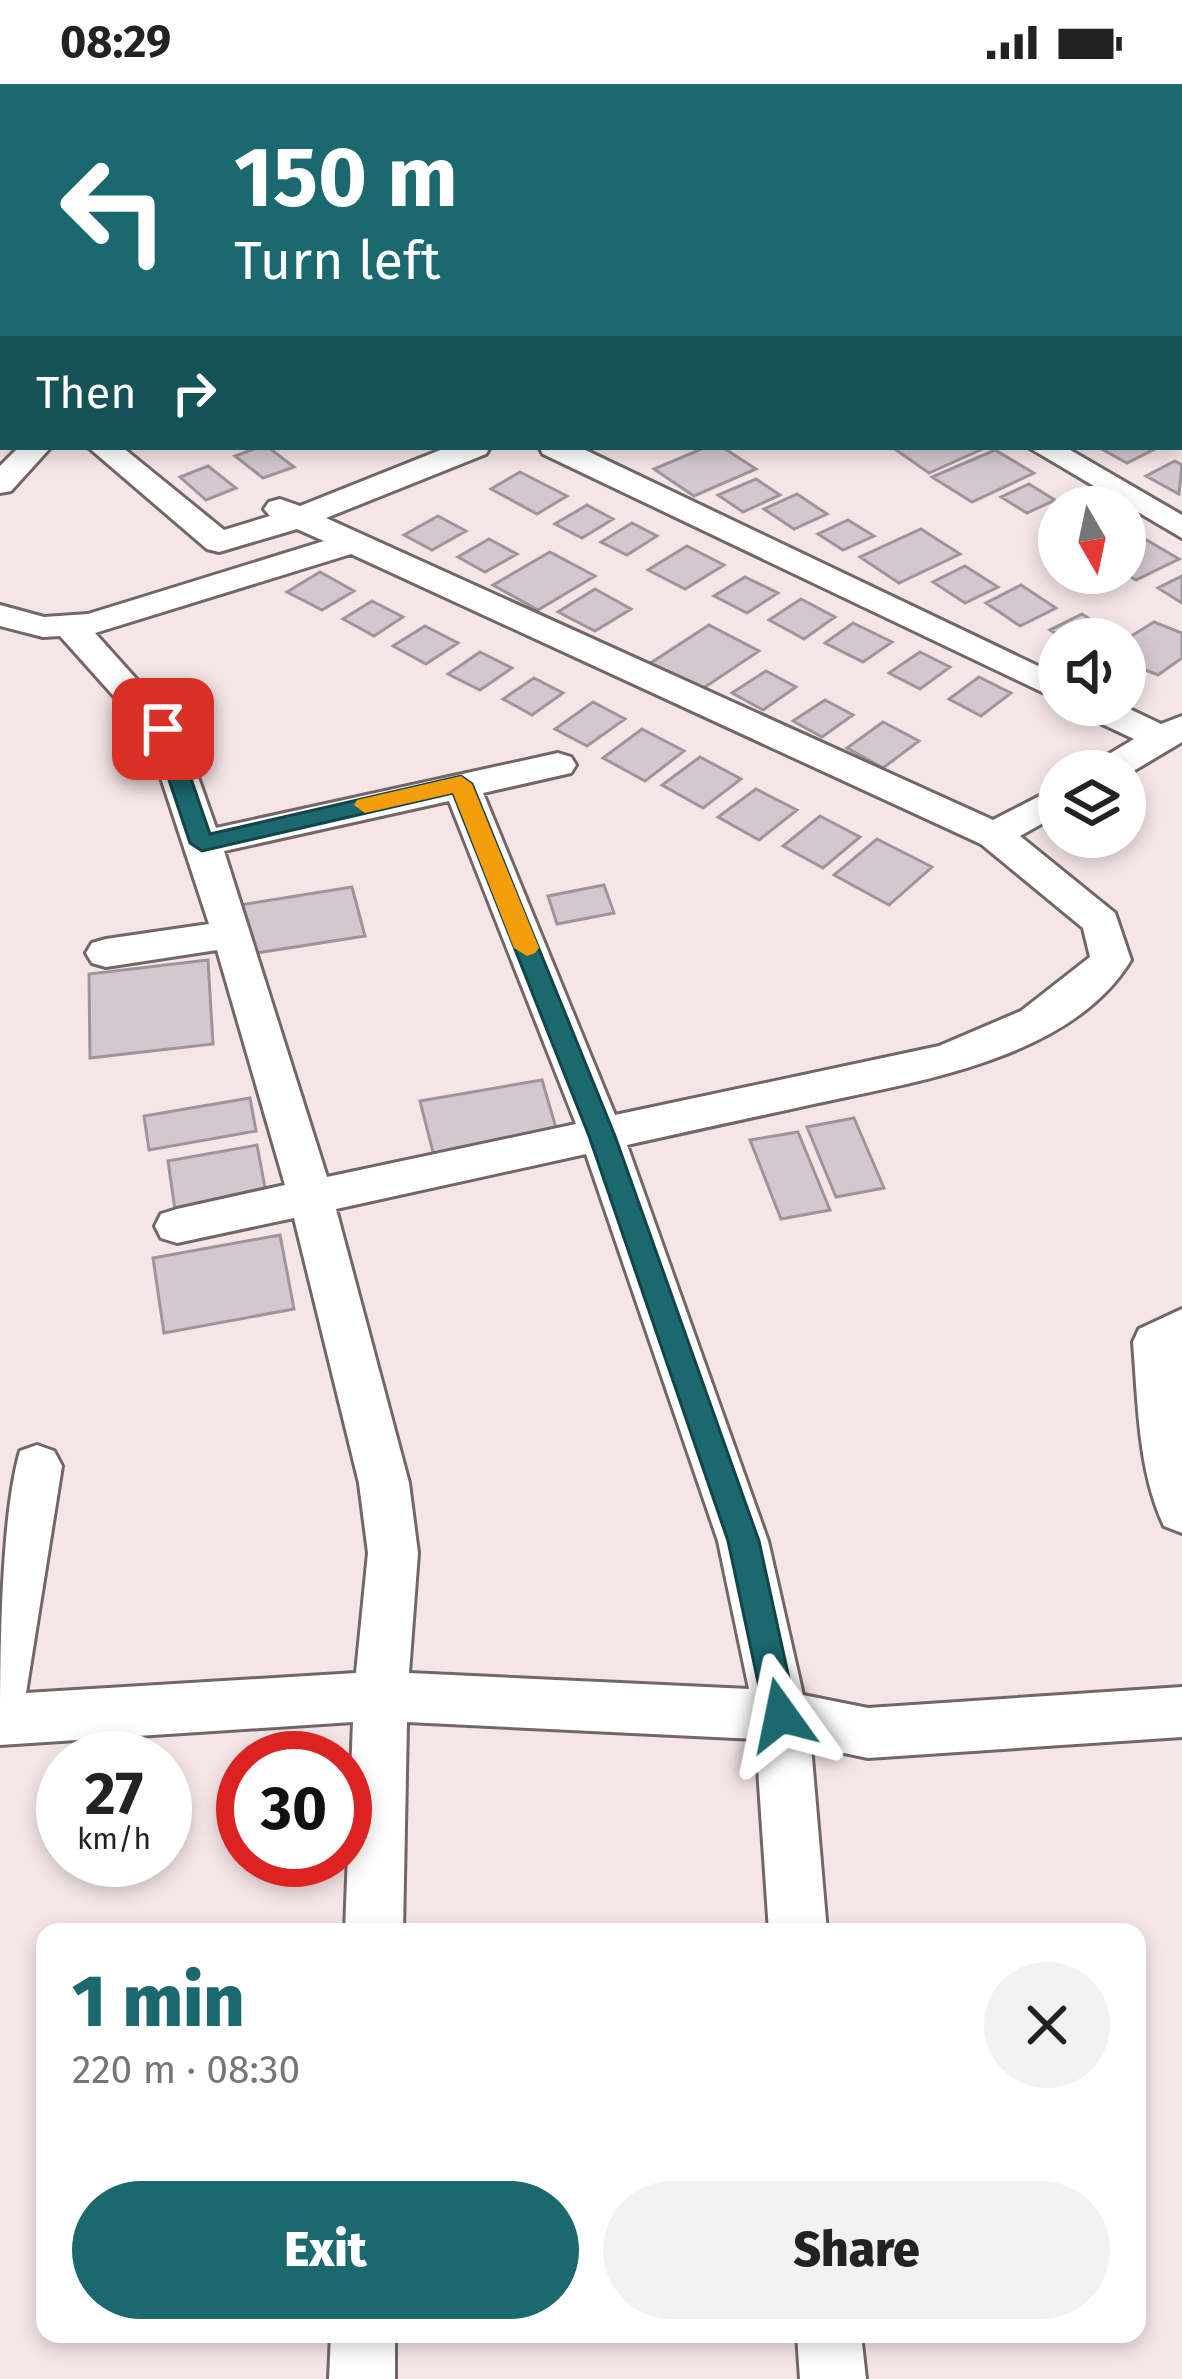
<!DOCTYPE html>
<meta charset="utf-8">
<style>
:root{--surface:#fff;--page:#f2f2f2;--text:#222;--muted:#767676;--accent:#1b686e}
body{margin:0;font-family:"Fira Sans",sans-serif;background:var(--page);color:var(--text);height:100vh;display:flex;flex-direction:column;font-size:45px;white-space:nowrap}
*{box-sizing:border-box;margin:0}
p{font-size:39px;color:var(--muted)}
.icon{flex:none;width:66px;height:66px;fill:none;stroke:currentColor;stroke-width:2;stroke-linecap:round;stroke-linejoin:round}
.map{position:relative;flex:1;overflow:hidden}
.drawer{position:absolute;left:36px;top:1839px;width:1110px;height:420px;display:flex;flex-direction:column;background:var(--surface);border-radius:24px;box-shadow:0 6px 18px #0003}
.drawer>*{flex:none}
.guide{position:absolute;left:0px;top:0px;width:1182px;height:366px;box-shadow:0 6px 18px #0003;background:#1b686e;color:#fff;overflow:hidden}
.needle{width:78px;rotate:171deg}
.controls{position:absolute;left:1038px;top:402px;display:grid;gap:24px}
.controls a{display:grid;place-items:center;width:108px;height:108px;border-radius:50%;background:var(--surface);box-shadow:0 6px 18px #0003;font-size:60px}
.speed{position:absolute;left:36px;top:1647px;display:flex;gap:24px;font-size:60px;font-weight:700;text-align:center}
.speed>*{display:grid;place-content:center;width:156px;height:156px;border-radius:50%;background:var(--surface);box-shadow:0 6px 18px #0003;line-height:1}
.speed small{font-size:30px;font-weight:400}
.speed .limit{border:18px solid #d22;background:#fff;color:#111}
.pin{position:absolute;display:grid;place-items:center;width:102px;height:102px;color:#fff;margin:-51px;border-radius:24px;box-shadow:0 6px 18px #0006}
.me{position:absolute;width:132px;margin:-66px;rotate:348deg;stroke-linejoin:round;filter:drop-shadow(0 0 9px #0008)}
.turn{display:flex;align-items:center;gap:42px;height:252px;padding:0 36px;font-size:54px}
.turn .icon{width:156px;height:156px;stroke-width:2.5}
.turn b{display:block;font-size:84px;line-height:102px}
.then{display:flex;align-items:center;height:114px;padding:0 36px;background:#0003;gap:24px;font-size:45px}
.round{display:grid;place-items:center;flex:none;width:126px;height:126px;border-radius:63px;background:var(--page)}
.overview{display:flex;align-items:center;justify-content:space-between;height:204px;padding:0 36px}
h1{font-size:72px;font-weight:800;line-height:90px;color:var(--accent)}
.primary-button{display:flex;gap:24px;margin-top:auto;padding:24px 36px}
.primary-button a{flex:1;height:138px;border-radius:72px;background:var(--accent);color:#fff;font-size:48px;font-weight:800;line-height:138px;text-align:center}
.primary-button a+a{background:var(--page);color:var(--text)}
.status{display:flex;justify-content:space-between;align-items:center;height:84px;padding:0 60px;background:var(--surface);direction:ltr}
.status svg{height:33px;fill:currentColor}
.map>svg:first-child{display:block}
</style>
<div class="status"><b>08:29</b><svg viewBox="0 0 49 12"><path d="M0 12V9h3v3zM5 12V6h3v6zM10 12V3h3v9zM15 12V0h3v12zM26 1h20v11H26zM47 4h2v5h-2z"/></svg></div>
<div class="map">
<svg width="1182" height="2295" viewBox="0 0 1182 2295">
<rect width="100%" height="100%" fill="#f5e5e7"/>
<path fill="#d4c8d0" stroke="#a0949c" stroke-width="3" d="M 260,363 L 268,363 L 294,383 L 263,394 L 235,372 Z
M 706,363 L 722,363 L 756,385 L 694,412 L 654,385 Z
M 892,363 L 987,363 L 929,389 Z
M 1098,363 L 1151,363 L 1155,365 L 1127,379 Z
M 995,366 L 1034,389 L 972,418 L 932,393 Z
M 1175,377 L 1182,381 L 1179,410 L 1146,392 Z
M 208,382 L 236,404 L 206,416 L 180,393 Z
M 520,388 L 567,412 L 537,430 L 491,405 Z
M 756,395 L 780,411 L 743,428 L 718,411 Z
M 1029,400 L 1055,416 L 1027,429 L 1001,413 Z
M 797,410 L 827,430 L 794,445 L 764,425 Z
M 587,421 L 613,435 L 582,454 L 555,440 Z
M 438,432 L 466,447 L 432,466 L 404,451 Z
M 848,436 L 874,452 L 843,466 L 818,450 Z
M 632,439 L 657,452 L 627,471 L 601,458 Z
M 921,445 L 960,470 L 899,499 L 860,473 Z
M 1133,448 L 1179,475 L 1136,496 L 1124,489 L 1125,452 Z
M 489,455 L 517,470 L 485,488 L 458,473 Z
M 687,462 L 724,481 L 685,505 L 648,486 Z
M 550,468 L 595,492 L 538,526 L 493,501 Z
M 965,482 L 998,503 L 965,519 L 933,498 Z
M 320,488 L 354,507 L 322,526 L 287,508 Z
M 1182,492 L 1182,519 L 1158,504 Z
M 745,493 L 778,509 L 747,529 L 714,512 Z
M 1021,501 L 1056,524 L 1020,542 L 986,519 Z
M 595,505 L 631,525 L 595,547 L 558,528 Z
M 801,515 L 835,533 L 804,555 L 769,536 Z
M 372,517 L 403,533 L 374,552 L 343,535 Z
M 1082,530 L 1115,551 L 1064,555 L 1050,546 Z
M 1154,538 L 1182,549 L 1182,574 L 1158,591 L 1125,578 L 1125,556 Z
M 853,539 L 892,558 L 863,578 L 825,559 Z
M 709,541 L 759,567 L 696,609 L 646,582 Z
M 425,542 L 458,559 L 426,580 L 393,562 Z
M 480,568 L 512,584 L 480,606 L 448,590 Z
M 920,568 L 950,583 L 920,605 L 889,589 Z
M 766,587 L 796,603 L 763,626 L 732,609 Z
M 979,593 L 1011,609 L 981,632 L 949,615 Z
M 534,594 L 563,609 L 532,631 L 503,615 Z
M 825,616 L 853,631 L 822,653 L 793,637 Z
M 593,618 L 625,635 L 587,662 L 555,645 Z
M 883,638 L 919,657 L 883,684 L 847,664 Z
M 642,645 L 684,667 L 645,697 L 603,674 Z
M 700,673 L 741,695 L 703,724 L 662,701 Z
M 756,705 L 797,726 L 759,756 L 718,733 Z
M 820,732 L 860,753 L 823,784 L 783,762 Z
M 877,755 L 932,783 L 889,821 L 834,791 Z
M 604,801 L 614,829 L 557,840 L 548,812 Z
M 352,803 L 365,852 L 250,870 L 240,821 Z
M 208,876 L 213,960 L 90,974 L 89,890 Z
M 542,996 L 559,1054 L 435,1076 L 420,1017 Z
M 250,1014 L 256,1047 L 149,1066 L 144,1032 Z
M 854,1034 L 884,1104 L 836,1113 L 807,1043 Z
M 798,1048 L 830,1126 L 781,1135 L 750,1056 Z
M 257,1061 L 266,1109 L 175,1126 L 168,1077 Z
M 280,1151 L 294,1225 L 164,1249 L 153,1174 Z"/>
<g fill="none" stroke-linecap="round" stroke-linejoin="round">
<defs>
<path id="minor" d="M 517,0 L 544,0 L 546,3 L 519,3 Z
M 700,0 L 728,0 L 730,3 L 702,3 Z
M 905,0 L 934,0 L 936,3 L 907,3 Z
M 1138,0 L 1168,0 L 1170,3 L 1140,3 Z
M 0,25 L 3,25 L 3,39 L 0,39 Z
M 1182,58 L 1182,74 L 1179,75 L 1179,59 Z
M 1179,121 L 1182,122 L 1182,139 L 1179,138 Z
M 1179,265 L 1182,266 L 1182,285 L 1179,284 Z
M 0,339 L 3,339 L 3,357 L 0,357 Z
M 19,363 L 51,363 L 11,407 L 0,409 L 0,382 Z
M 88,363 L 122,363 L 224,446 L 270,432 L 264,425 L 269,418 L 280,415 L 300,422 L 448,363 L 490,363 L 486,370 L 326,434 L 993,736 L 1059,702 L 1059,730 L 1020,752 L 1115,829 L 1131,876 C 1072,974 919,997 818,1019 C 754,1033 690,1047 627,1061 L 768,1457 L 803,1611 L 868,1624 L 1182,1603 L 1182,1653 L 868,1674 L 811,1662 L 827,1848 L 769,1848 L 756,1655 L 407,1638 L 403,1848 L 345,1848 L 353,1638 L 0,1661 C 0,1581 0,1437 20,1367 L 37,1361 L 54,1367 L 62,1382 L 26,1609 L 356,1589 L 368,1469 L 359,1399 L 294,1134 L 177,1159 L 161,1154 L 155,1142 L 161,1130 L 177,1125 L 285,1101 L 217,866 L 106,883 L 92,879 L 86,869 L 92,859 L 106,855 L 209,840 L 146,648 L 60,552 L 43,553 L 0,542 L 0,521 L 44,533 L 88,530 L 324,457 L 297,445 L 219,468 L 207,465 ZM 351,470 L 981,760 L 1083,844 L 1090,873 L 1021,927 L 939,962 L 615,1031 L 483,709 L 571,689 L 576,681 L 571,673 L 558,669 L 216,744 L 181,645 L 95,549 ZM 449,717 L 576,1040 L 327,1093 L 224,767 ZM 586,1070 L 718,1457 L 749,1605 L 409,1589 L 418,1469 L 409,1399 L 336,1125 Z
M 539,363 L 579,363 L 1059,592 L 1059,616 L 543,370 Z
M 1028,363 L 1065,363 L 1182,431 L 1182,454 Z
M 1074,621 L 1121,621 L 1161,640 L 1182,632 L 1182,658 L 1125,692 L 1125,687 L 1089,687 L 1094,679 L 1134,655 L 1079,629 Z
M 1182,1225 L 1182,1449 L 1164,1442 C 1138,1387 1138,1319 1133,1258 L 1139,1245 Z
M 331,2250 L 395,2250 L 395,2295 L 329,2295 Z
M 797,2250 L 861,2250 L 866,2295 L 800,2295 Z"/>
</defs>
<use href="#minor" stroke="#736667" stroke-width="6"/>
<use href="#minor" fill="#fff" fill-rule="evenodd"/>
</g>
<path fill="#1b686e" stroke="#124448" stroke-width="3" d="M 163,638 L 174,645 L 210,750 L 461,692 L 472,700 L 615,1052 L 759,1457 L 797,1631 L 793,1642 L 781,1646 L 770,1642 L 765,1631 L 728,1457 L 589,1052 L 453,709 L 202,767 L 190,759 L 152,645 Z"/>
<path fill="#f59e0b" d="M 461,692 L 472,700 L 539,864 L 535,869 L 527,872 L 514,864 L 453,709 L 365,729 L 354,721 L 357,716 Z"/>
</svg>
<div class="controls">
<a><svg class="needle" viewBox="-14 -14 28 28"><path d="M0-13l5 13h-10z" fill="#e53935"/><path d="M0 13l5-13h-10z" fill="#767676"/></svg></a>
<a><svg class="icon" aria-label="sound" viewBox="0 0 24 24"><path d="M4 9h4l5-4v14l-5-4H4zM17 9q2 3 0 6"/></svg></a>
<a><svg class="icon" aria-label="layers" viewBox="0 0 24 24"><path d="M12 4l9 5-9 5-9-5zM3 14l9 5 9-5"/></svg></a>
</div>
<div class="speed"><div>27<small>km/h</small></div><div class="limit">30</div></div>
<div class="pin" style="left:163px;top:645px;background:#d93025"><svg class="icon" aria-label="arrive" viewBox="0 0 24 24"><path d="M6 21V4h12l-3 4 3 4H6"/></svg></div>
<svg class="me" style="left:781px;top:1631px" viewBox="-20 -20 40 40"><path d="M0-17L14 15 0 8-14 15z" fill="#1b686e" stroke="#fff" stroke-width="4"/></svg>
<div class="guide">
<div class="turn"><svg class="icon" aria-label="left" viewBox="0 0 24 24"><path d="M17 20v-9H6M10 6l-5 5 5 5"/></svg><div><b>150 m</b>Turn left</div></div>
<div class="then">Then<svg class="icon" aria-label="right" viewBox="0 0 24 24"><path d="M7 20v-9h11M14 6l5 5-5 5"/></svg></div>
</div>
<section class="drawer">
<div class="overview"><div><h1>1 min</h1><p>220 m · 08:30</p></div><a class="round"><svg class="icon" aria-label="close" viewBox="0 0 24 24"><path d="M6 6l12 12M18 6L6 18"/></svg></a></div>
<div class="primary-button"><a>Exit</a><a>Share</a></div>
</section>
</div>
